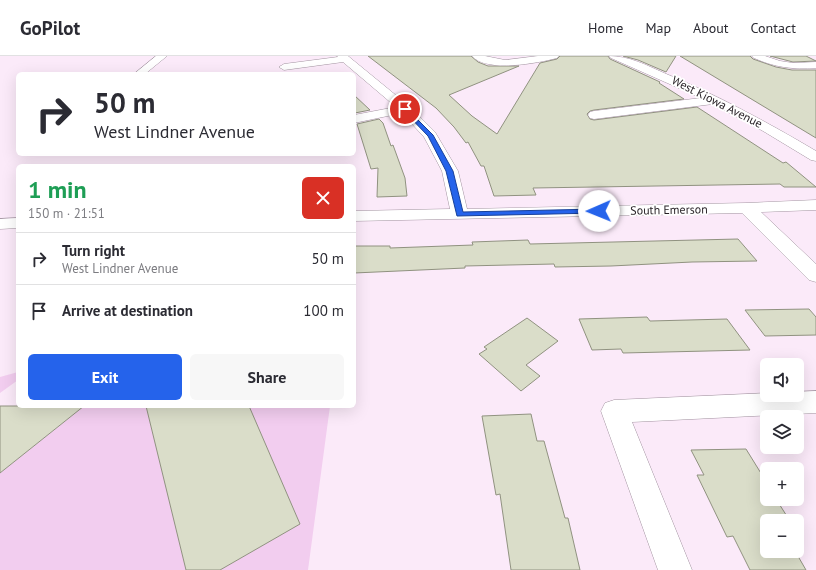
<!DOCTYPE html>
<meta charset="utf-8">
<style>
:root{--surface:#fff;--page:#f7f7f7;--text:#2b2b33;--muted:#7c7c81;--line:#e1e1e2;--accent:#2563eb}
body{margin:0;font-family:"PT Sans",sans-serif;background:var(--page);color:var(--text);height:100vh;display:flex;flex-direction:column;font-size:15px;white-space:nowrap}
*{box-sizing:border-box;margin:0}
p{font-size:13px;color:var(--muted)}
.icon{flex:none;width:22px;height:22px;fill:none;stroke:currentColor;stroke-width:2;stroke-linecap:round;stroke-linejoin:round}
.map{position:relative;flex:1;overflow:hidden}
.drawer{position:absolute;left:16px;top:108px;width:340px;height:244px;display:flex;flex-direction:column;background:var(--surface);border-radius:6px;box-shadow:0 4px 16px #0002}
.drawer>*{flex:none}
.banner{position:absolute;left:16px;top:16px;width:340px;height:84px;border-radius:6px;box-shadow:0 4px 16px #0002;background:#fff;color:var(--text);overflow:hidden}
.controls{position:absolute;left:760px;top:302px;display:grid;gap:8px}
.controls a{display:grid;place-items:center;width:44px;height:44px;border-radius:6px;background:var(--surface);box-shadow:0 4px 16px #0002;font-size:20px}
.pin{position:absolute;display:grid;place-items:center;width:34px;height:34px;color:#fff;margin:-17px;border:2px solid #fff;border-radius:50%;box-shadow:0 1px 4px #0007}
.me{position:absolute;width:44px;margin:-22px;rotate:269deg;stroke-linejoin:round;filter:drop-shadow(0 0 3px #0008)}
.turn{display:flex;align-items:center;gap:14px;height:84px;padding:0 12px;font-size:18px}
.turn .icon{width:52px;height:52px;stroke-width:2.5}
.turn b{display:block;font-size:28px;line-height:34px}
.round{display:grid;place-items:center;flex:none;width:42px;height:42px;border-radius:6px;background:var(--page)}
.headline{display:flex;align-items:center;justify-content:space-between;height:68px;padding:0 12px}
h1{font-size:24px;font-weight:600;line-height:30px;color:#1e9e55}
.primary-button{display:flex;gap:8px;margin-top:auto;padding:8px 12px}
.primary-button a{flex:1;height:46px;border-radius:6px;background:var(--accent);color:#fff;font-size:16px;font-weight:600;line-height:46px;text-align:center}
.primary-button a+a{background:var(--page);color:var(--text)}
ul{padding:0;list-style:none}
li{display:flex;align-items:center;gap:12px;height:52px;padding:0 12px;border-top:1px solid var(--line)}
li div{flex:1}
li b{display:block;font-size:15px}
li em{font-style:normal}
header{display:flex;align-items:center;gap:24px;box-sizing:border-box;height:56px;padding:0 20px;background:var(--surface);border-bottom:1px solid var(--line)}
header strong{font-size:19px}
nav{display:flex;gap:22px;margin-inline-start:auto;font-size:14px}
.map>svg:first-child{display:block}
</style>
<header>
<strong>GoPilot</strong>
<nav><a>Home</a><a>Map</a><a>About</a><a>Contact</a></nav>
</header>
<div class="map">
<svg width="816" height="514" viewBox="0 0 816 514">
<rect width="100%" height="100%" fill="#fbeaf9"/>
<path fill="#f2cdef" d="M 18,316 L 18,324 L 0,337 L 0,321 Z
M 61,350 L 148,350 L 186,514 L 0,514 L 0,417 L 73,359 Z
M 249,350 L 330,350 L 308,514 L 220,514 L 299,468 Z"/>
<path fill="#daddc9" stroke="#909280" d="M 368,0 L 471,0 L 478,6 L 488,10 L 519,10 L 449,39 L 472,60 L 497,78 L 540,7 L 557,3 L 560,0 L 608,0 L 610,3 L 660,26 L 659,27 L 684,43 L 594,54 L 590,55 L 587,58 L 590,63 L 594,64 L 697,51 L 783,107 L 786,106 L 816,131 L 784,131 L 780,128 L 533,132 L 536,139 L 494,140 L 484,110 L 481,110 L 468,86 L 466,87 L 454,71 L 436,52 Z
M 623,0 L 676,0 L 666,16 L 638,4 Z
M 680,0 L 750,0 L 753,3 L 776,11 L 792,14 L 816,14 L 816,82 Z
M 770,0 L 806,0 L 816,5 L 793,6 Z
M 354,39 L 370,54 L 355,57 Z
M 379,63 L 383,67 L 391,90 L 393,89 L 405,122 L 407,140 L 377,141 L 378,112 L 371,113 L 357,68 Z
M 738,183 L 757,205 L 692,206 L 611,210 L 555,211 L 554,208 L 465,210 L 465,212 L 354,217 L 354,190 L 390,190 L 390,192 L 473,189 L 472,186 L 528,184 L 530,188 Z
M 809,253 L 816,261 L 816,279 L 765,280 L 745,254 Z
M 647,261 L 650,265 L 727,263 L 750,294 L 623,297 L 621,293 L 592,294 L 579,263 Z
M 527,262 L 558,285 L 526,309 L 540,320 L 521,335 L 479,298 L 487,293 L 484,291 Z
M 0,350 L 84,350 L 0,417 Z
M 146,350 L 249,350 L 300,468 L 220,514 L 186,514 Z
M 531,358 L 537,385 L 544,385 L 565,462 L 568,462 L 580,514 L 511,514 L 500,438 L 496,439 L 482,360 Z
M 746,393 L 767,427 L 767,443 L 776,443 L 790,465 L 767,465 L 767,495 L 795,495 L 806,514 L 750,514 L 733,480 L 727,481 L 697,419 L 704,419 L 691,394 Z"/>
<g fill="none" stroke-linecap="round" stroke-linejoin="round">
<defs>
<path id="street" d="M 156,0 L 167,0 L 145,18 L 134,18 Z
M 337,0 L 348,0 L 409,50 L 435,76 L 458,115 L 467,153 L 746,147 L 816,144 L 816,154 L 761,156 L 816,208 L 816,226 L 809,224 L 742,157 L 354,165 L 354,155 L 450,153 L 442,115 L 424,81 L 402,57 L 354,67 L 354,59 L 396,51 L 343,6 L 284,14 L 279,11 L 284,8 L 338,1 Z
M 472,0 L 485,0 L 505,4 L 538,0 L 559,0 L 557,2 C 538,7 487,17 472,0 Z
M 609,0 C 629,0 646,9 664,17 C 717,39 767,66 816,95 L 816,105 L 811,104 L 763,75 L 713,48 L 594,63 L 590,62 L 588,59 L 590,56 L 594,55 L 701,42 L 611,2 Z
M 752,0 L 765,0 L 780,5 L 793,7 L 816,6 L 816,12 C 794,14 774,11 754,2 Z
M 18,162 L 18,172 L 0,173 L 0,163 Z
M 816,335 L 816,357 L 632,366 L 692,514 L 658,514 L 601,355 L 605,347 L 614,344 L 767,337 L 767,339 L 797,339 L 797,336 Z"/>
</defs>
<use href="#street" stroke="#a394a1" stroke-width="1"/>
<use href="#street" fill="#fff" fill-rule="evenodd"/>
</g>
<path fill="#2563eb" stroke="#184099" d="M 405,51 L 433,79 L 453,115 L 463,156 L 599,153 L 603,155 L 599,157 L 457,160 L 446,115 L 428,80 L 403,54 L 403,53 Z"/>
<g text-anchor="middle" stroke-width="3.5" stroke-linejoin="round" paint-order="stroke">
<g font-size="12" fill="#241e23" stroke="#fff">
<text transform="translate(717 46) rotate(27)" y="4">West Kiowa Avenue</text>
<text transform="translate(669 154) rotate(-1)" y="4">South Emerson</text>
</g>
</g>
</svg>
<div class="controls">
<a><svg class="icon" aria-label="sound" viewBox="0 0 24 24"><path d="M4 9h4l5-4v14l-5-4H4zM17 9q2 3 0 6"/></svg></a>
<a><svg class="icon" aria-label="layers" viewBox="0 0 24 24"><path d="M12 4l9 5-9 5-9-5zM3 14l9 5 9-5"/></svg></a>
<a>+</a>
<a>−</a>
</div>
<div class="pin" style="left:405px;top:53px;background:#d93025"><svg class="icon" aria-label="arrive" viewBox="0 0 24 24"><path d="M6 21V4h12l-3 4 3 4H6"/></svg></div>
<svg class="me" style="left:599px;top:155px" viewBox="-20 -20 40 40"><circle r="19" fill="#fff"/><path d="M0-13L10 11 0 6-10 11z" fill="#2563eb"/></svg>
<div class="banner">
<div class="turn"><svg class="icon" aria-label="right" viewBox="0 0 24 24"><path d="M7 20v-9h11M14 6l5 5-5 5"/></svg><div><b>50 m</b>West Lindner Avenue</div></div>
</div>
<section class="drawer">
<div class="headline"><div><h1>1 min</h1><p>150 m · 21:51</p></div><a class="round" style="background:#d93025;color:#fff"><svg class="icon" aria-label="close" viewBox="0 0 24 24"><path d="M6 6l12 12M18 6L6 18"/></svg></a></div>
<ul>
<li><svg class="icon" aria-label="right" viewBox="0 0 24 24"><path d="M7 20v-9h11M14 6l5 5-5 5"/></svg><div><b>Turn right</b><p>West Lindner Avenue</p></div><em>50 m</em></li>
<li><svg class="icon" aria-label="arrive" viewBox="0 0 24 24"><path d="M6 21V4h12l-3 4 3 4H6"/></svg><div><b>Arrive at destination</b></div><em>100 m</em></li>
</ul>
<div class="primary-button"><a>Exit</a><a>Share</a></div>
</section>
</div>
